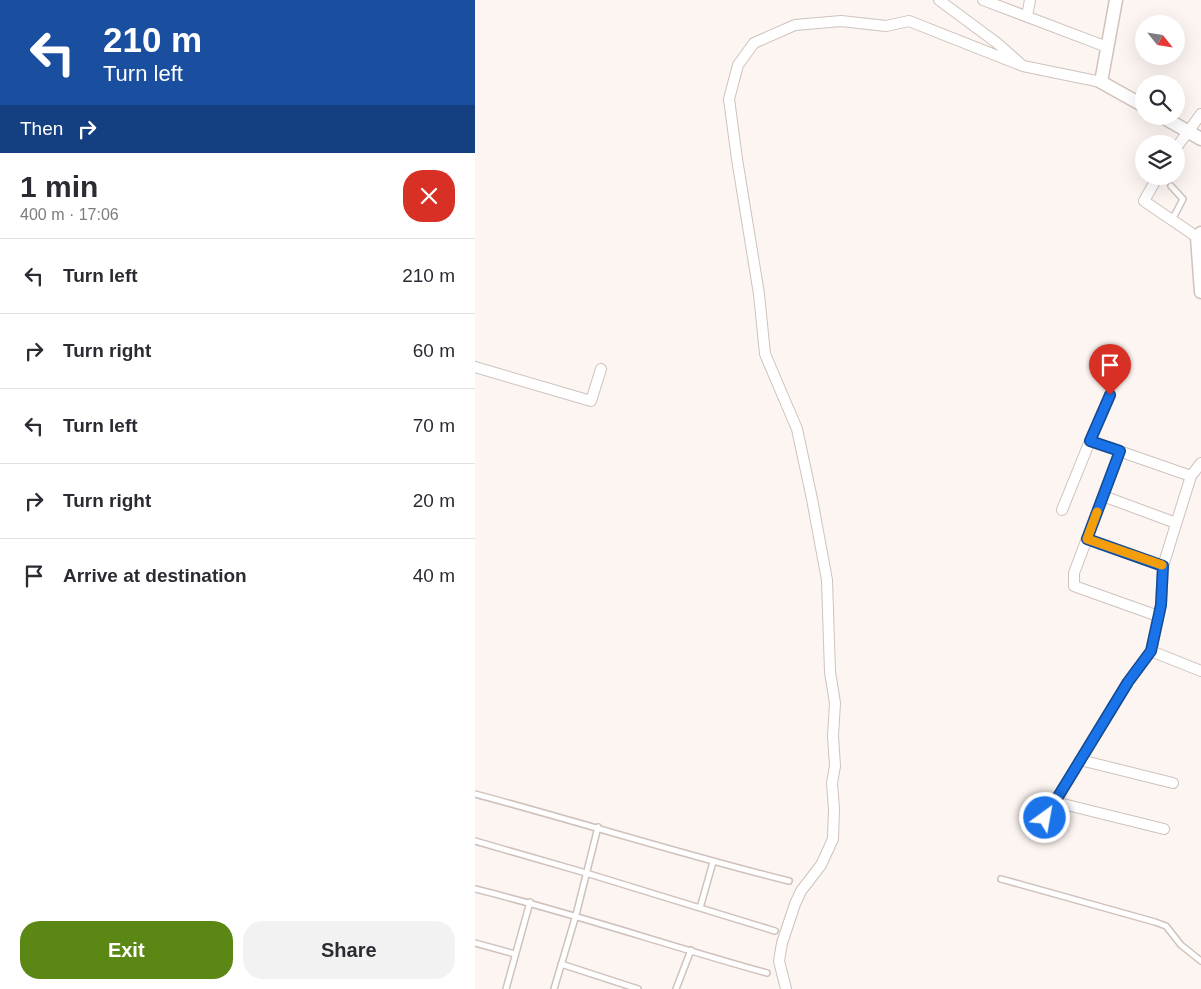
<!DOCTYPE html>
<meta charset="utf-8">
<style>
:root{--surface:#fff;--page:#f2f2f3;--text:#2b2b33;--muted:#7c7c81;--line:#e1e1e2;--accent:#5b8715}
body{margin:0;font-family:Arial,sans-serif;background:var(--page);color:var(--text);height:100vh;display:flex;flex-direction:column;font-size:19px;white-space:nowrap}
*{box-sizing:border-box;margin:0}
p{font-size:16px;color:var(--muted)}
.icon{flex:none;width:28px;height:28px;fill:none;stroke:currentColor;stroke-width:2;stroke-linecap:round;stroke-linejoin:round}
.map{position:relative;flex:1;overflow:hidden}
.details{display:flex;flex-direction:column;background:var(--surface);width:475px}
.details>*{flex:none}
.hud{background:#1a4fa0;color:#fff;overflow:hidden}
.needle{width:32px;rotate:120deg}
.tools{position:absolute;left:660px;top:15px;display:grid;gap:10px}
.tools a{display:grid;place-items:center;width:50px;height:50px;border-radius:50%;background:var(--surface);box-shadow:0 5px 20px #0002;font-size:25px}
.pin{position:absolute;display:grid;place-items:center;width:42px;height:42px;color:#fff;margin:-51px -21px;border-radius:50% 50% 50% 0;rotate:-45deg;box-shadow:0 0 5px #0007}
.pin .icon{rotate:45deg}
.me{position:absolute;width:55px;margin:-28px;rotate:32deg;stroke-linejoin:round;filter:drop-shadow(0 0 4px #0008)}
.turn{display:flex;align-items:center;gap:18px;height:105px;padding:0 20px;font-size:22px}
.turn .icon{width:65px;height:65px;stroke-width:2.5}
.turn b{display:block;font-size:35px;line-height:42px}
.then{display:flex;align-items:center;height:48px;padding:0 20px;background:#0003;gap:10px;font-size:19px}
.round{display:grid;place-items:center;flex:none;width:52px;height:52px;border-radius:20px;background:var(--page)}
.summary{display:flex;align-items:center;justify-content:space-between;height:85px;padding:0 20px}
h1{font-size:30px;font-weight:600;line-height:38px}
.action{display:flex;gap:10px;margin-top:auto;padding:10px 20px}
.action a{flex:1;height:58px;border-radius:20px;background:var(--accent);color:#fff;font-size:20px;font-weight:600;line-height:58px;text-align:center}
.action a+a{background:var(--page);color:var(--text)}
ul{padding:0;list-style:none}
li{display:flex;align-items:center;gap:15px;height:75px;padding:0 20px;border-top:1px solid var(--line)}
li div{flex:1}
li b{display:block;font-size:19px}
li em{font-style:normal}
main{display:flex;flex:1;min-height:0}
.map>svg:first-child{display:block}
</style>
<main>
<section class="details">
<div class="hud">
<div class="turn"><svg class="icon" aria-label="left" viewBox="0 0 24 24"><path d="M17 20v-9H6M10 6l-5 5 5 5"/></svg><div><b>210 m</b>Turn left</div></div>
<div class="then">Then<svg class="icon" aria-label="right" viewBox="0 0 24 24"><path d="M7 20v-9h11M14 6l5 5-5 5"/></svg></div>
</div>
<div class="summary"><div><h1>1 min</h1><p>400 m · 17:06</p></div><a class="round" style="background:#d93025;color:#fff"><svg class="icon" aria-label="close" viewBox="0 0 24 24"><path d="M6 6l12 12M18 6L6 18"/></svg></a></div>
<ul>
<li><svg class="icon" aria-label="left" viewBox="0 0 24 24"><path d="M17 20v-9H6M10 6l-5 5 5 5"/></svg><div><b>Turn left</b></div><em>210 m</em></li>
<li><svg class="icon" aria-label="right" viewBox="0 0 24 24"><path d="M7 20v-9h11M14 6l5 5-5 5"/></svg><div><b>Turn right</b></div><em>60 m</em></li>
<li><svg class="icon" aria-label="left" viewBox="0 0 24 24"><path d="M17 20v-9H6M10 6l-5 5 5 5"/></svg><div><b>Turn left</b></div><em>70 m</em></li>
<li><svg class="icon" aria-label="right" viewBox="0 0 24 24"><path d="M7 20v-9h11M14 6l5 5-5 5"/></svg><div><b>Turn right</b></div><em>20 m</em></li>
<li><svg class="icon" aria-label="arrive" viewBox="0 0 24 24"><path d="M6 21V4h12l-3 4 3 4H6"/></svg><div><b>Arrive at destination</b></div><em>40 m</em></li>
</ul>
<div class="action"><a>Exit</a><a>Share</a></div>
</section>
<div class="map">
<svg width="726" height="989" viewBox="0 0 726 989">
<rect width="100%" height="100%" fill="#fdf5f1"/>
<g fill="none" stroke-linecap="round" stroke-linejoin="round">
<defs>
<path id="service" d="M 696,186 L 708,199 L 697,220
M 0,794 C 105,822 209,855 314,881
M 0,841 L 111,873 L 300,931
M 526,879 L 680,922 L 691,926 L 706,945 L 726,961
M 0,889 C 98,913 194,946 292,973
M 225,908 L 238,862
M 0,943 L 40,954
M 86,964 L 163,989
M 31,989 L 55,902
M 79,989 L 101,915 L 123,827
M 201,989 L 216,950"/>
<path id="minor" d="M 464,0 L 522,43 L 548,66 L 626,82
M 508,0 L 632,47
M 552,16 L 555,0
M 701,148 L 726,114
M 683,176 L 669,201 L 722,237
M 0,367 L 116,401 L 126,369
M 615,441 L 635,395
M 645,451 L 599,573 L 599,586 L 683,616
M 628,496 L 701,523
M 587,510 L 615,441 L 716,476
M 612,539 L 688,566
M 676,651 L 726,671
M 605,760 L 698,783
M 580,802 L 689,829
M 570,818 L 653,682 L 676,651 L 686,605 L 688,566 L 716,476 L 726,463
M 311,989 L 304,961 L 307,943 L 320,904 L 326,891 L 346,865 L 358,839 L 359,809 L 357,783 L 360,766 L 358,736 L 360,703 L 355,672 L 352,580 L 337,499 L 322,429 L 290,354 L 284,294 L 262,159 L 254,99 L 263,65 L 279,43 L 320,25 L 366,21 L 411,26 L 434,21 L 548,66"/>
<path id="tertiary" d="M 641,0 L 626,82 L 669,106
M 686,116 L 726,139
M 726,233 L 722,237 L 726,292"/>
</defs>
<use href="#service" stroke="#cfc2bc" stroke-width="8"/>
<use href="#minor" stroke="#cfc2bc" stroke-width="12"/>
<use href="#tertiary" stroke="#cfc2bc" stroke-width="15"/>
<use href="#service" stroke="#fff" stroke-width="5"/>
<use href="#minor" stroke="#fff" stroke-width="10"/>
<use href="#tertiary" stroke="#fff" stroke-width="12"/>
</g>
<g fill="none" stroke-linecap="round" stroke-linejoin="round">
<defs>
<path id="route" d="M 570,818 L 653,682 L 676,651 L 686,605 L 688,566 L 612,539 L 645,451 L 615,441 L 635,395"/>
</defs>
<use href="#route" stroke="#114b97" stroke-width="12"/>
<use href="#route" stroke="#1a73e8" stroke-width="9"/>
<path stroke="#f59e0b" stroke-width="9" d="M 622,512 L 612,539 L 687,565"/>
</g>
</svg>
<div class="tools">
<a><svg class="needle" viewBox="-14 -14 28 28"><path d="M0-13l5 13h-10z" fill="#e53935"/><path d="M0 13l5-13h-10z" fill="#7c7c81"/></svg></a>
<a><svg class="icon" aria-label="search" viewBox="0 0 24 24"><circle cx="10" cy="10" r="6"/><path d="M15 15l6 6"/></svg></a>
<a><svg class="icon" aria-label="layers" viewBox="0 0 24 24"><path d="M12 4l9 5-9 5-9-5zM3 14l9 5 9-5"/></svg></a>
</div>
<div class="pin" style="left:635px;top:395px;background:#d93025"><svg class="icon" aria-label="arrive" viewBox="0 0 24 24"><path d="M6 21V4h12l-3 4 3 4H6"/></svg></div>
<svg class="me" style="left:570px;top:818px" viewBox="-20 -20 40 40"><circle r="17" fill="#1a73e8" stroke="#fff" stroke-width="3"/><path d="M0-11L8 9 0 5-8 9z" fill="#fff"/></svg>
</div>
</main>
